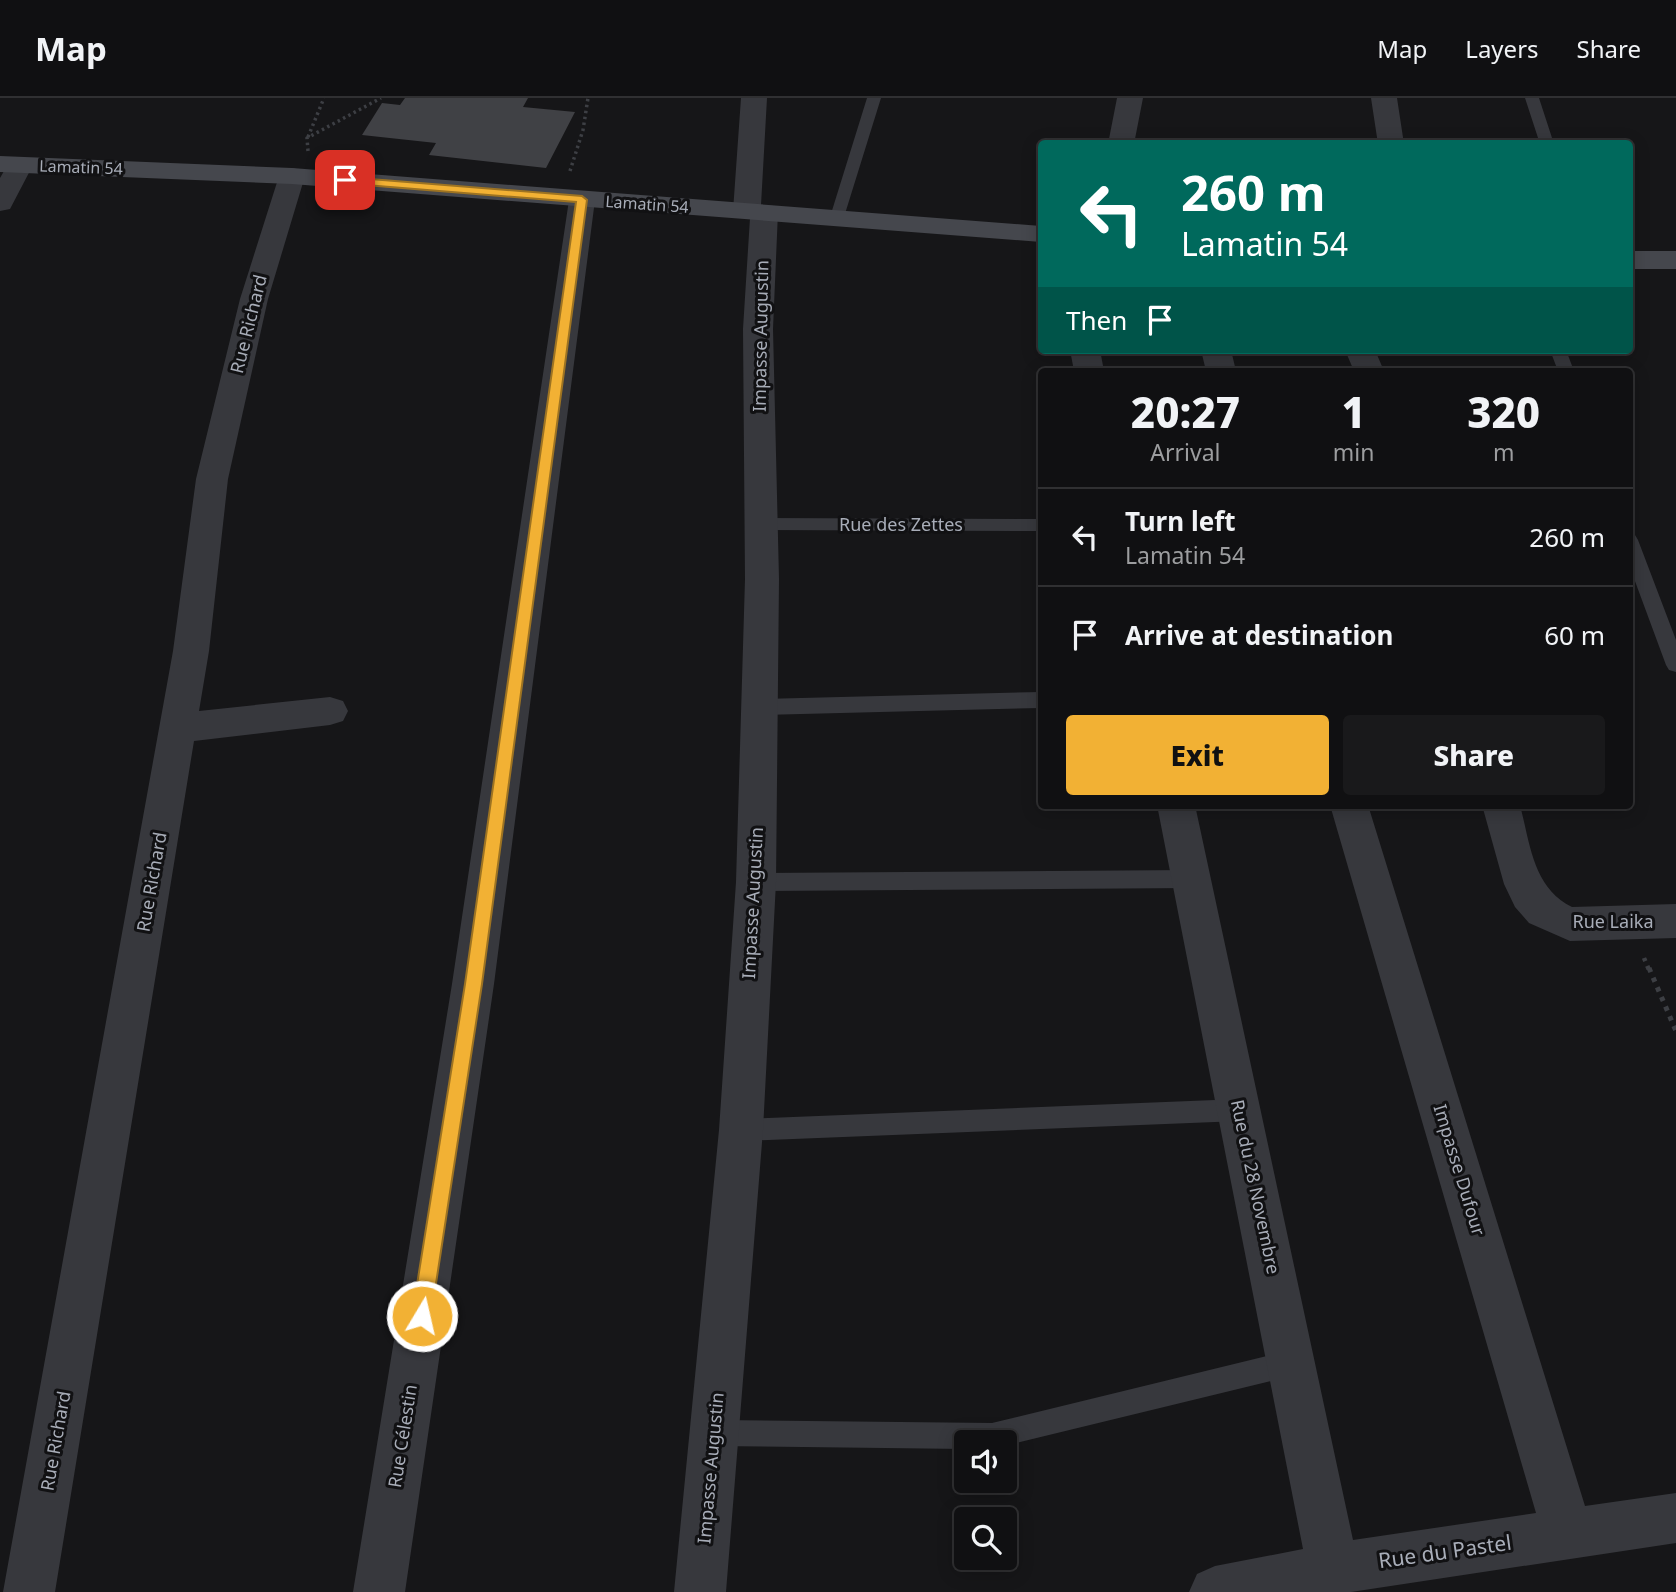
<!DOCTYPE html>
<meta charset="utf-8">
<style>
:root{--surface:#101012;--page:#19191b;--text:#f1f3f6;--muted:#9c9d9f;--line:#303032;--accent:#f2b134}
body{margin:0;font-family:"Noto Sans",sans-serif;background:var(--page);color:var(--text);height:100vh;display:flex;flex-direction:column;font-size:26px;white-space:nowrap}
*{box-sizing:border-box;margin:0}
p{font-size:23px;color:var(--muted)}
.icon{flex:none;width:38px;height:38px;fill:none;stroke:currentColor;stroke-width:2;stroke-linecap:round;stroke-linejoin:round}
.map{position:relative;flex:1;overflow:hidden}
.panel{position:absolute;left:1038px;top:270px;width:595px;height:441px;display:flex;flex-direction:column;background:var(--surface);border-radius:7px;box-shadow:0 4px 18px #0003,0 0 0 2px var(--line)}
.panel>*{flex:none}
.banner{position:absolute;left:1038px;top:42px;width:595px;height:214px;border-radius:7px;box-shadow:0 4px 18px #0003,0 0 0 2px var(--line);background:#00695c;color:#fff;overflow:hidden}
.buttons{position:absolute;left:954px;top:1332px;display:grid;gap:14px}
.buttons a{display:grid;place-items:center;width:63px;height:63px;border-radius:7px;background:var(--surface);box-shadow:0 4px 18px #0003,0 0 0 2px var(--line);font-size:35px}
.pin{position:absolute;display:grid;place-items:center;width:60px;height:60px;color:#fff;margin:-30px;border-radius:14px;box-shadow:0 4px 10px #0006}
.me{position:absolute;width:77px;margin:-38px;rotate:9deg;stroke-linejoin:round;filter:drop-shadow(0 0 5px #0008)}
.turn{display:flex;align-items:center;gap:24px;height:147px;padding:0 28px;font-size:32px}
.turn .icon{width:91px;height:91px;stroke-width:2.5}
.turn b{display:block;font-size:49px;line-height:60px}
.then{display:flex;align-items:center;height:66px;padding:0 28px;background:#0003;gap:14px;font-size:26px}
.eta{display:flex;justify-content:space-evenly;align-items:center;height:119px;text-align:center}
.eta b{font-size:42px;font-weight:800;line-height:49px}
.cta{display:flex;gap:14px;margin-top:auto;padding:14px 28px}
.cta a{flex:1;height:80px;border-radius:7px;background:var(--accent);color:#111;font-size:28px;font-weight:800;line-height:80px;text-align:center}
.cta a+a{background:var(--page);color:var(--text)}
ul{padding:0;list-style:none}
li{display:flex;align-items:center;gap:21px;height:98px;padding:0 28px;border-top:2px solid var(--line)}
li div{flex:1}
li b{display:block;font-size:26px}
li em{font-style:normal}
header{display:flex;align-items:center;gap:42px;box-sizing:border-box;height:98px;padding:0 35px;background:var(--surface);border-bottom:2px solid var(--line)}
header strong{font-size:33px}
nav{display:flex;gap:38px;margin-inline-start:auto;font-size:24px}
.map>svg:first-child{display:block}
</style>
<header>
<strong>Map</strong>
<nav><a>Map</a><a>Layers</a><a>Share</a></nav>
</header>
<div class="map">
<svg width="1676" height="1494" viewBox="0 0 1676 1494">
<rect width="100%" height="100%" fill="#161618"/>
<path fill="#404145" d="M 405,0 L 528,0 L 523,9 L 575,14 L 546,70 L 429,57 L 436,45 L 362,37 L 382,5 L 400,7 Z"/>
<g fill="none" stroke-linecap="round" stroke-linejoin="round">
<path stroke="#3d3f44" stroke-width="3.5" stroke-dasharray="2.5 3.5" stroke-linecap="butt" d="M 308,39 L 324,0
M 308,53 L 307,40 L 381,0
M 570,73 L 583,32 L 588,0"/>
<path stroke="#3d3f44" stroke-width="4.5" stroke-dasharray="3.5 5" stroke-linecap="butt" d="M 1644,860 L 1649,872"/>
<path stroke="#3d3f44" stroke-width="5" stroke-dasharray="4.5 6" stroke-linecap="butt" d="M 1649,870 L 1676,933"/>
<path fill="#37383d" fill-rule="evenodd" d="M 867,0 L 881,0 L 844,119 L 842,122 L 832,122 L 830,119 Z
M 1525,0 L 1539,0 L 1554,46 L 1540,46 Z
M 1550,252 L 1566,252 L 1574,273 L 1558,273 Z
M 761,420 L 1041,421 L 1041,433 L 761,432 L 755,430 L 752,426 L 755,422 Z
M 1629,436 L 1635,437 L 1638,442 L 1676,542 L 1676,574 L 1669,572 L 1666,567 L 1629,467 Z
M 1041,594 L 1041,610 L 760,617 L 753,614 L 750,609 L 753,604 L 760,601 Z
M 1192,772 L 1200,775 L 1203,781 L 1200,787 L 1192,790 L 756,793 L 748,790 L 745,784 L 748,778 L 756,775 Z
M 1240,1001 L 1248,1004 L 1252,1012 L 1248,1020 L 1240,1023 L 741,1043 L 733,1040 L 729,1032 L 733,1024 L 741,1021 Z
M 1291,1252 L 1300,1256 L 1304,1265 L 1300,1274 L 1291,1278 L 1004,1348 L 1004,1344 L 966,1344 L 966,1351 L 714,1348 L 705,1344 L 701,1335 L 705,1326 L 714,1322 L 992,1325 Z"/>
<path fill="#37383d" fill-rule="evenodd" d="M 741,0 L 767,0 L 761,107 L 774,108 L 778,114 L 773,231 L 779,481 L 776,784 L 763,1032 L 726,1494 L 674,1494 L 719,1032 L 736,784 L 745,481 L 743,231 L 750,120 L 737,119 L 733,113 Z
M 1117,0 L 1143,0 L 1134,46 L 1108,46 Z
M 1371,0 L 1397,0 L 1404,46 L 1378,46 Z
M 20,59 L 29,61 L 33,67 L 10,111 L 0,113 L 0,80 L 11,61 Z
M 292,70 L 301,72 L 305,78 L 268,201 L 228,381 L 209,553 L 199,613 L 330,599 L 343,603 L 348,613 L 343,623 L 330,627 L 194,643 L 55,1494 L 3,1494 L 173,553 L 196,381 L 240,201 L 279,78 L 283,72 Z
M 582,94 L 592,96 L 595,102 L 494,886 L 405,1494 L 353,1494 L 452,886 L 569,102 L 572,96 Z
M 1070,252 L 1100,252 L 1104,273 L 1074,273 Z
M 1201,252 L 1231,252 L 1236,273 L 1206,273 Z
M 1345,252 L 1375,252 L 1384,273 L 1354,273 Z
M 1157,707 L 1195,707 L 1353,1442 L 1536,1415 L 1330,707 L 1368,707 L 1585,1408 L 1676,1395 L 1676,1445 L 1351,1494 L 1189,1494 L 1197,1476 L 1215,1468 L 1303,1451 Z
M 1482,707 L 1520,707 C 1530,745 1533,790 1572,809 L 1676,806 L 1676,840 L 1570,843 L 1529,825 L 1515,809 L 1504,786 Z"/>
<path fill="#45474d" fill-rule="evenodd" d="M 0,58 L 292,70 L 1041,128 L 1041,144 L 292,86 L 0,74 Z
M 1629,153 L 1676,153 L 1676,171 L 1629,171 Z"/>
</g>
<path fill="#f2b134" stroke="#9d7322" stroke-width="2" d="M 345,79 L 582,98 L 587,102 L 482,886 L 431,1218 L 429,1225 L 422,1227 L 415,1225 L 412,1218 L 465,886 L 576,104 L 341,85 L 340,82 Z"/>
<g text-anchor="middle" stroke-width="6" stroke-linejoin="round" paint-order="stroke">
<g font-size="16" fill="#a8adb8" stroke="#111113">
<text transform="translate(81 69) rotate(2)" y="6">Lamatin 54</text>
<text transform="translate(647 106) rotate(4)" y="6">Lamatin 54</text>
</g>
<g font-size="18" fill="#a8adb8" stroke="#111113">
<text transform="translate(249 226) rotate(-76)" y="6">Rue Richard</text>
<text transform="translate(761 238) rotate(-89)" y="6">Impasse Augustin</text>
<text x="901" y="433">Rue des Zettes</text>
<text transform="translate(152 784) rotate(-80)" y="6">Rue Richard</text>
<text transform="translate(753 805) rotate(-87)" y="6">Impasse Augustin</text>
<text x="1613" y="830">Rue Laika</text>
<text transform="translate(1459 1072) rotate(73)" y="6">Impasse Dufour</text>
<text transform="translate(1255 1089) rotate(78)" y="6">Rue du 28 Novembre</text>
<text transform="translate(403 1338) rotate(-81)" y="6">Rue Célestin</text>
<text transform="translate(56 1343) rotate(-80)" y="6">Rue Richard</text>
<text transform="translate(711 1370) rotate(-85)" y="6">Impasse Augustin</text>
</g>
<g font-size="21" fill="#a8adb8" stroke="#111113">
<text transform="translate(1445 1454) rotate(-8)" y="7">Rue du Pastel</text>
</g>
</g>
</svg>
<div class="buttons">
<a><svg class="icon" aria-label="sound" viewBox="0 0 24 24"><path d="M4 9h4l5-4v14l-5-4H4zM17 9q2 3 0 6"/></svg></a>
<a><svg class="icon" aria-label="search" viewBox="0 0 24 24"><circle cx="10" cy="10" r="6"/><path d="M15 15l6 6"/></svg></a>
</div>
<div class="pin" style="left:345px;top:82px;background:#d93025"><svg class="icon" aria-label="arrive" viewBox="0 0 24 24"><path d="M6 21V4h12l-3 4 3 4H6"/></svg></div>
<svg class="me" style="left:422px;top:1218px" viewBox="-20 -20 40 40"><circle r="17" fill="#f2b134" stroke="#fff" stroke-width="3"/><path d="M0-11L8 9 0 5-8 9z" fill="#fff"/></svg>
<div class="banner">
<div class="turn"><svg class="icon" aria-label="left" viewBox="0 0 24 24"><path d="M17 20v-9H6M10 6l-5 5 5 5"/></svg><div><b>260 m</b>Lamatin 54</div></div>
<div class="then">Then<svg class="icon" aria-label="arrive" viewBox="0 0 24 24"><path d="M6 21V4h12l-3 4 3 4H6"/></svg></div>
</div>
<section class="panel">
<div class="eta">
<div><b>20:27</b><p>Arrival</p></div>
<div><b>1</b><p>min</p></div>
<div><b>320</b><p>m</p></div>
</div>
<ul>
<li><svg class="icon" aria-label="left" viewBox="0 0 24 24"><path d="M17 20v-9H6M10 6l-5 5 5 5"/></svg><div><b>Turn left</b><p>Lamatin 54</p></div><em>260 m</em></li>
<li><svg class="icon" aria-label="arrive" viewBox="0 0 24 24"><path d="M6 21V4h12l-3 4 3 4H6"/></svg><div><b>Arrive at destination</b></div><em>60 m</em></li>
</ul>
<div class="cta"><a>Exit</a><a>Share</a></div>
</section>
</div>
